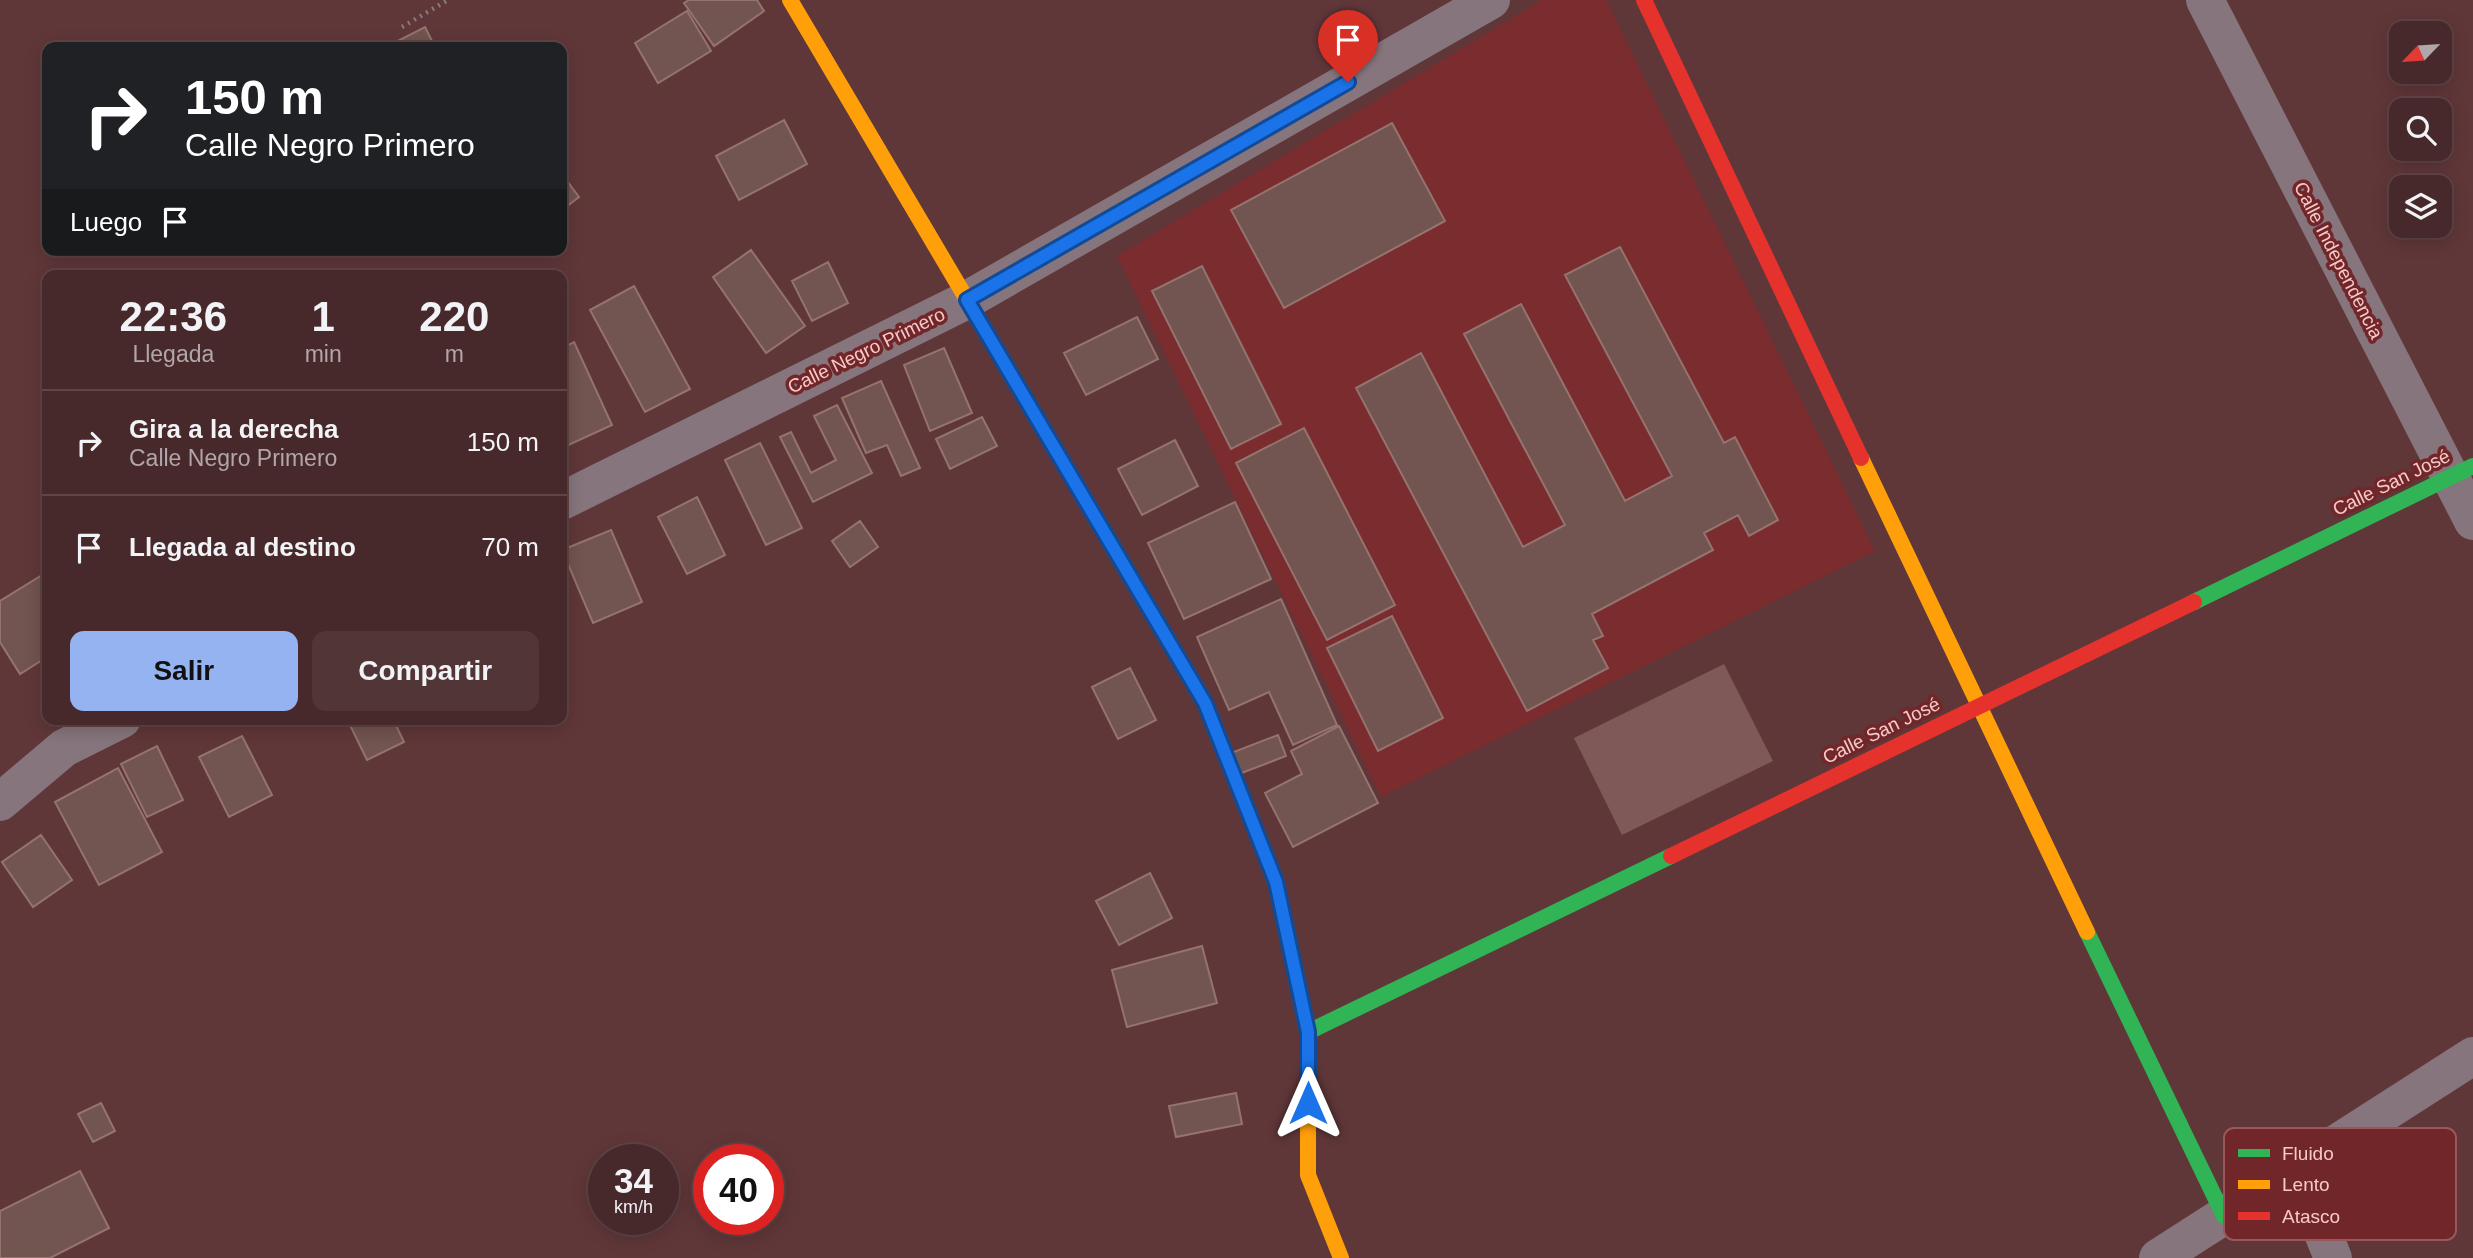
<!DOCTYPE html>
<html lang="es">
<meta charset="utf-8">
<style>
:root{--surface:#48292b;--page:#523537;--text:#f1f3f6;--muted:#b1a6a9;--line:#604547;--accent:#95b2f1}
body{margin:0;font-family:Arial,sans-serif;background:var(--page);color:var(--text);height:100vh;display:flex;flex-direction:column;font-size:26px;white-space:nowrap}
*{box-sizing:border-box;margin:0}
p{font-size:23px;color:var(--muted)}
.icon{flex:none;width:38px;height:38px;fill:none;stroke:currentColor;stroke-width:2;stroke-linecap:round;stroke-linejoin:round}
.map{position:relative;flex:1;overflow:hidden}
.details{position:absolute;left:42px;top:270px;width:525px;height:455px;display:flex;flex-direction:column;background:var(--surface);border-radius:14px;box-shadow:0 4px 18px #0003,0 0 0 2px var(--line)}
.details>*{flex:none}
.hud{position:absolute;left:42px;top:42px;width:525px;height:214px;border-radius:14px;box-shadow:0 4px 18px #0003,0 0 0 2px var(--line);background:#202124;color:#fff;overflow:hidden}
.needle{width:46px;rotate:245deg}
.controls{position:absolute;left:2389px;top:21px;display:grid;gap:14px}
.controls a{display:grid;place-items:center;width:63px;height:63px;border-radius:14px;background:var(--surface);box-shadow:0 4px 18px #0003,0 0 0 2px var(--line);font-size:35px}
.speed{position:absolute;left:588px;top:1144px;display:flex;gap:14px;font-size:35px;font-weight:700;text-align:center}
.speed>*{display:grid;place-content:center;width:91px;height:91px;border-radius:50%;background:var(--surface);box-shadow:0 4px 18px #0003,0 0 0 2px var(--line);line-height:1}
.speed small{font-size:18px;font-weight:400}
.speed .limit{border:10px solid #d22;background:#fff;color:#111}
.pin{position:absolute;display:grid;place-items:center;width:60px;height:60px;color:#fff;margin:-72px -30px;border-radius:50% 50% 50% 0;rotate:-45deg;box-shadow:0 0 7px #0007}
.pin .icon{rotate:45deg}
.me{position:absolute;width:77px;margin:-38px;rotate:0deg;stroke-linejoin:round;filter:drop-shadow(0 0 5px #0008)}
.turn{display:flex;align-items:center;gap:24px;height:147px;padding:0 28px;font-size:32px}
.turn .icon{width:91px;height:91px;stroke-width:2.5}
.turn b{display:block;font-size:49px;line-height:60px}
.then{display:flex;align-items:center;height:66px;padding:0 28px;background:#0003;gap:14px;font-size:26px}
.eta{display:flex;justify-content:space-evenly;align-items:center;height:119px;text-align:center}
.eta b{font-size:42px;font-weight:700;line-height:49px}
.button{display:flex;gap:14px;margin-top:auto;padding:14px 28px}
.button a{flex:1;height:80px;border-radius:14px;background:var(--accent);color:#111;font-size:28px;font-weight:700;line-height:80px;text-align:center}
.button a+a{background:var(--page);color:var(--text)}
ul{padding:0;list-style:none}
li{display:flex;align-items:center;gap:21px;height:105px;padding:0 28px;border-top:2px solid var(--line)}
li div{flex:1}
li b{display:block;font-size:26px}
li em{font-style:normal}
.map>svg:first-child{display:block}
</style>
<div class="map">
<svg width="2473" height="1258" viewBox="0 0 2473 1258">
<rect width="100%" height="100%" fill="#603739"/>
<path fill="#7a2c2f" d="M 1542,0 L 1606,0 L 1875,551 L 1381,797 L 1117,256 Z"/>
<path fill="#7f5958" d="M 1724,664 L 1773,761 L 1622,835 L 1574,738 Z"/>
<path fill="#725450" stroke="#95736e" stroke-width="2" d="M 689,0 L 757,0 L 764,11 L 714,46 L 684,3 Z
M 687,11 L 711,51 L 658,83 L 635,43 Z
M 425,27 L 435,47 L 386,47 Z
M 784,120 L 807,164 L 739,200 L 716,156 Z
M 1392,123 L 1445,221 L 1284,308 L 1231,210 Z
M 562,174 L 579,197 L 562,210 Z
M 1620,247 L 1724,443 L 1735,437 L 1778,520 L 1749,536 L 1738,515 L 1704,533 L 1713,550 L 1592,614 L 1603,636 L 1593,640 L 1608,668 L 1527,711 L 1356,388 L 1421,353 L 1523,547 L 1565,525 L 1464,334 L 1521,304 L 1625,501 L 1672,476 L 1565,275 Z
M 751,250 L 805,326 L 766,353 L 713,277 Z
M 828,262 L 848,303 L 812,321 L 792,281 Z
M 1202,266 L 1281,424 L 1231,449 L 1152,291 Z
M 634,286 L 690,389 L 645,412 L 590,310 Z
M 1137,317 L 1158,359 L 1086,395 L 1064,353 Z
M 574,342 L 612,425 L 562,448 L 562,348 Z
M 944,348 L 972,413 L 930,431 L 904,365 Z
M 881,381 L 920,468 L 901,476 L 887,445 L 866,453 L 842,398 Z
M 837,405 L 872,473 L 813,502 L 780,437 L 791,432 L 811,473 L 836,460 L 814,416 Z
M 982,417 L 997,446 L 950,469 L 936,439 Z
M 1304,428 L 1395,605 L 1327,640 L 1236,463 Z
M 1175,440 L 1198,486 L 1142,515 L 1118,469 Z
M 760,443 L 802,528 L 766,545 L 725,460 Z
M 697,497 L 725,555 L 687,574 L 658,517 Z
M 1235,502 L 1271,579 L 1184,619 L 1148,543 Z
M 860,521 L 878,547 L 850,567 L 832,541 Z
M 611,530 L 642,602 L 593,623 L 562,550 Z
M 47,572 L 47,657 L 20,674 L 0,642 L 0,601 Z
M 1281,599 L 1337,725 L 1293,745 L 1269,692 L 1229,710 L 1197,637 Z
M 1392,616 L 1443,718 L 1378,751 L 1327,648 Z
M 1130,668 L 1156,720 L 1118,739 L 1092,687 Z
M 347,719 L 393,719 L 404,742 L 367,760 Z
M 1339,726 L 1378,803 L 1293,847 L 1265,793 L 1302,774 L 1291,751 Z
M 1278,735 L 1286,756 L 1239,774 L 1231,753 Z
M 242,736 L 272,795 L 229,817 L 199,757 Z
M 157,746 L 183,800 L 147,817 L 121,764 Z
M 118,768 L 162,852 L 99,885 L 55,802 Z
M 41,835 L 72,880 L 33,907 L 2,862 Z
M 1150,873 L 1172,918 L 1119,945 L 1096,901 Z
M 1202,946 L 1217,1003 L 1127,1027 L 1112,970 Z
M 1236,1093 L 1242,1124 L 1176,1137 L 1169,1106 Z
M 101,1103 L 115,1131 L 93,1142 L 78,1114 Z
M 80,1171 L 109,1228 L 50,1258 L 0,1258 L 0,1211 Z"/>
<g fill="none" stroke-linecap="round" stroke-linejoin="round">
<path stroke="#89787d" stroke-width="4.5" stroke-dasharray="2 5" stroke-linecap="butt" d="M 402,27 L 448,0"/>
<path stroke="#86757c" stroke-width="38" d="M 2205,0 L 2473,521
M 562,501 L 967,300 L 1491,0
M 0,802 L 64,748 L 122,719
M 2297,1169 L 2333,1258
M 2158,1258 L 2473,1056"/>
<path stroke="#30b455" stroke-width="16" d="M 982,325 L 1205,703 L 1247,809
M 2194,602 L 2473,466
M 2087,932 L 2224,1216
M 1308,1032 L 1671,856"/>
<path stroke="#ff9f0a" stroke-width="16" d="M 790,0 L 982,325
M 1861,458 L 2087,932
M 1247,809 L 1276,882 L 1308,1032 L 1308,1175 L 1341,1258"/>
<path stroke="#e5322d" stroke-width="16" d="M 1644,0 L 1861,458
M 1671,856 L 2194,602"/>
</g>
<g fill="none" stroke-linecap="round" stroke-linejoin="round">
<defs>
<path id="route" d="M 1308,1103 L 1308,1032 L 1276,882 L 1205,703 L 967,300 L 1348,82"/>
</defs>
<use href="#route" stroke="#114b97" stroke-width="18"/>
<use href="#route" stroke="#1a73e8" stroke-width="12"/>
</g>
<g text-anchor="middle" stroke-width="7" stroke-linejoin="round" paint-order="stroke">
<g font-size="19" fill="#f7c9c7" stroke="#71262a">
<text transform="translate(2339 260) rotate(63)" y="7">Calle Independencia</text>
<text transform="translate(866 350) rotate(-26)" y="7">Calle Negro Primero</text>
<text transform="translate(2391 482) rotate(-26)" y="7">Calle San José</text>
<text transform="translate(1881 730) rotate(-26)" y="7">Calle San José</text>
</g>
</g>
<rect x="2224" y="1128" width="232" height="112" rx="10" fill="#71262a" stroke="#995759" stroke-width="2"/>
<rect x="2238" y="1149" width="32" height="8" fill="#30b455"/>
<rect x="2238" y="1180" width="32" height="9" fill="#ff9f0a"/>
<rect x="2238" y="1212" width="32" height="8" fill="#e5322d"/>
<g font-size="19" fill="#f7c9c7">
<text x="2282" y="1160">Fluido</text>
<text x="2282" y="1191">Lento</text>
<text x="2282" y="1223">Atasco</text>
</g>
</svg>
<div class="controls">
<a><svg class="needle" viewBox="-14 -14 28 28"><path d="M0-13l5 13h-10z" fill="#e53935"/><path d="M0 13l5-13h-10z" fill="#b1a6a9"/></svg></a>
<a><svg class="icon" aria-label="search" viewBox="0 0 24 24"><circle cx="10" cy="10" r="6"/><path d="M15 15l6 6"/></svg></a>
<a><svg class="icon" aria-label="layers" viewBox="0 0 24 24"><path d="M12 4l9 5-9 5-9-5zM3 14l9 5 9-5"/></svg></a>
</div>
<div class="speed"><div>34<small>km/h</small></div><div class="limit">40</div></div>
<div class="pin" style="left:1348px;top:82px;background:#d93025"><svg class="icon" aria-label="arrive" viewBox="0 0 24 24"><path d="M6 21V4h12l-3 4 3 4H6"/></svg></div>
<svg class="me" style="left:1308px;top:1103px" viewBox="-20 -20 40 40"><path d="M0-17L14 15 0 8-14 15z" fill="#1a73e8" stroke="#fff" stroke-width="4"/></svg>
<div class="hud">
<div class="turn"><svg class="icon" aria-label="right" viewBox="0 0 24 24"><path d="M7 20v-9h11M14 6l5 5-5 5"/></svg><div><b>150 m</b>Calle Negro Primero</div></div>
<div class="then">Luego<svg class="icon" aria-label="arrive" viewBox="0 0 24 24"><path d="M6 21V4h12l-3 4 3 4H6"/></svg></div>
</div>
<section class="details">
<div class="eta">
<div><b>22:36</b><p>Llegada</p></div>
<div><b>1</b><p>min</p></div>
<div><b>220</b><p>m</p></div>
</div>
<ul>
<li><svg class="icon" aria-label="right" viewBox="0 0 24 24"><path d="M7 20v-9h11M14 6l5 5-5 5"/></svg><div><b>Gira a la derecha</b><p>Calle Negro Primero</p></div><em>150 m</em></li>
<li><svg class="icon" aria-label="arrive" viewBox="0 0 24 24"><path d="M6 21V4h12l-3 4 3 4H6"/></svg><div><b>Llegada al destino</b></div><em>70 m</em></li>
</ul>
<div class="button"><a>Salir</a><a>Compartir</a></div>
</section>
</div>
